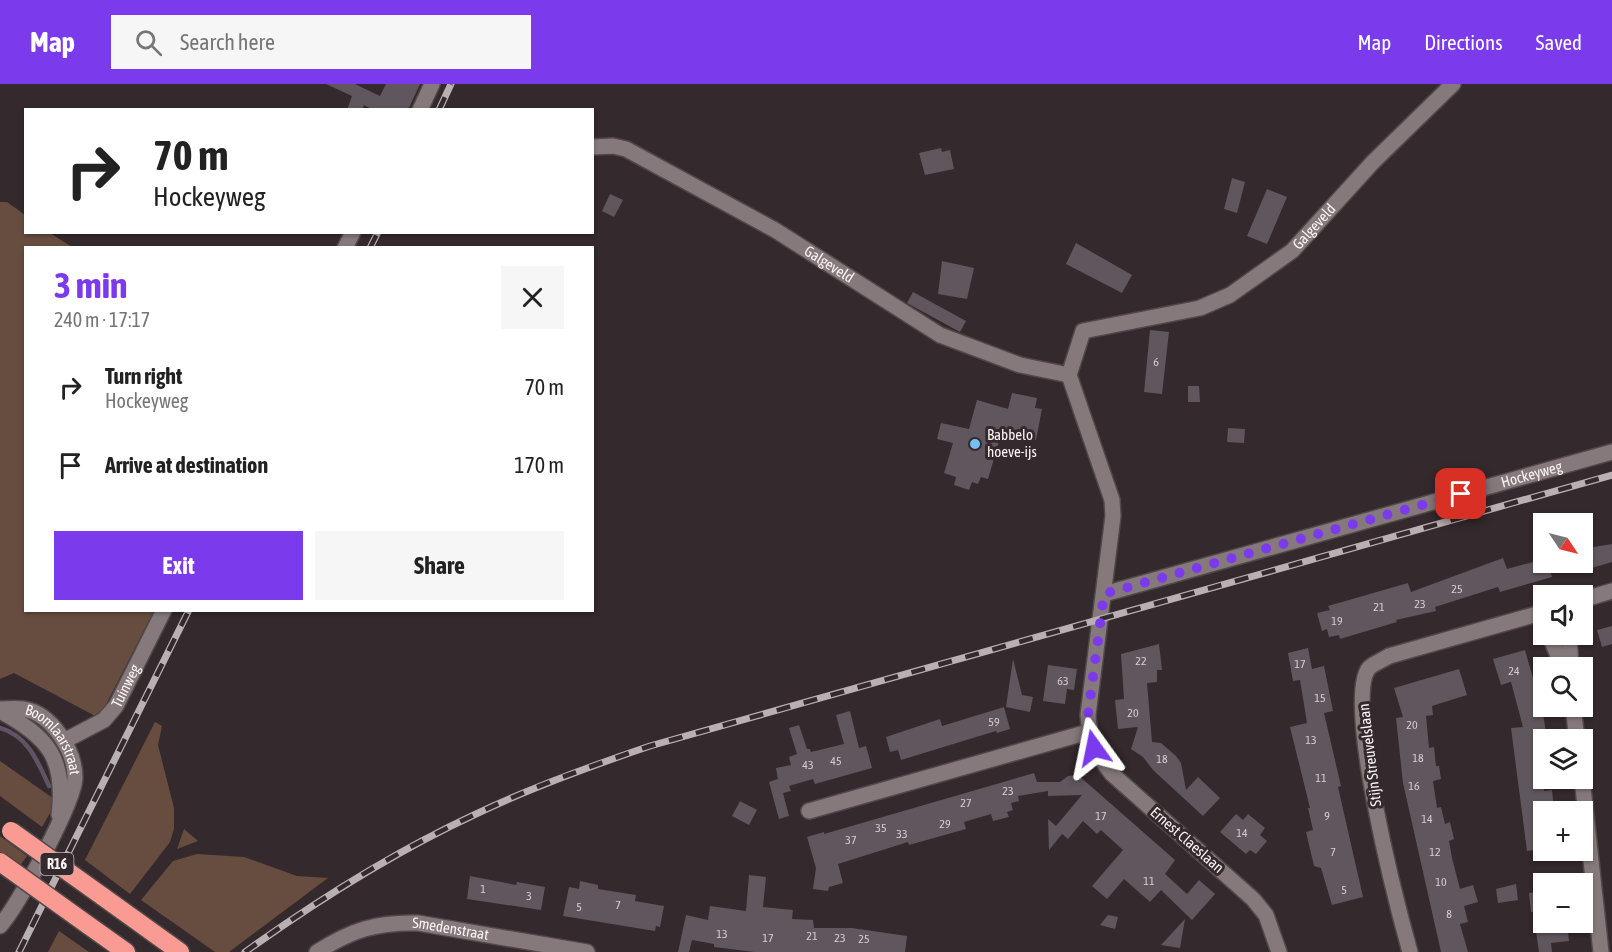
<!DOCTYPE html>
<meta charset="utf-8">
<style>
:root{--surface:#fff;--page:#f6f6f6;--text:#222;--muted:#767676;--accent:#7c3aed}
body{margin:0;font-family:"Asap Condensed",sans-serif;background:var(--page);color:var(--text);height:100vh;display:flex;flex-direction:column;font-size:22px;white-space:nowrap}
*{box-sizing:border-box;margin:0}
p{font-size:20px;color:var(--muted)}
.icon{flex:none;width:33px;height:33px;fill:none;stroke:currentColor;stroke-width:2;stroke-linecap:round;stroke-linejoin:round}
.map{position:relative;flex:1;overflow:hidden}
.side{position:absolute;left:24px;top:162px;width:570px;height:366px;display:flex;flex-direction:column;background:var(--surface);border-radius:0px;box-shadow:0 2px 4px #0004}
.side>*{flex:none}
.hud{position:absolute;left:24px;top:24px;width:570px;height:126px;border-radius:0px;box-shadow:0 2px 4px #0004;background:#fff;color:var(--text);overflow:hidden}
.needle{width:39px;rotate:125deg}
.buttons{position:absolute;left:1533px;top:429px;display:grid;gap:12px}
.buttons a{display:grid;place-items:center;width:60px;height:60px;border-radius:0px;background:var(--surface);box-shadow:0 2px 4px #0004;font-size:30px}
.pin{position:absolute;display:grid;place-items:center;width:51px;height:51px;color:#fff;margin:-26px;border-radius:12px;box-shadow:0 3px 9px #0006}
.me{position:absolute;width:66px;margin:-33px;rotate:348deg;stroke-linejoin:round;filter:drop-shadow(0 0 4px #0008)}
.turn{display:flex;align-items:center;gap:21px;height:126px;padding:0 30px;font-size:27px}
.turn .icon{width:78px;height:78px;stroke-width:2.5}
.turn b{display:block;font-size:42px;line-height:51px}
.round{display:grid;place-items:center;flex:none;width:63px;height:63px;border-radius:0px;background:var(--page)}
.summary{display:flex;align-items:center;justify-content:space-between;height:102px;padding:0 30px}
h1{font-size:36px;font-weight:700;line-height:45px;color:var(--accent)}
.button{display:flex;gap:12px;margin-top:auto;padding:12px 30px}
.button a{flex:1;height:69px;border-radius:0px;background:var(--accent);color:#fff;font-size:24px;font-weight:700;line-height:69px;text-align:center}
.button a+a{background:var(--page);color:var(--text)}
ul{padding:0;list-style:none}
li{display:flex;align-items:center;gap:18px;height:78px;padding:0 30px}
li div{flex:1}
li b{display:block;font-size:22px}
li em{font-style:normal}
header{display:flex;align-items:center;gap:36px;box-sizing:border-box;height:84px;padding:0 30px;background:var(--accent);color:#fff}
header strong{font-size:28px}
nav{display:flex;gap:33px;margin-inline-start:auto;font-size:21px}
.search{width:420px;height:54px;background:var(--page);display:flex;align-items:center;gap:15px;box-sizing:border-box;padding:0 21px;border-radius:0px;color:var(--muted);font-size:22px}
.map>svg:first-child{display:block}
</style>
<header>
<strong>Map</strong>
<div class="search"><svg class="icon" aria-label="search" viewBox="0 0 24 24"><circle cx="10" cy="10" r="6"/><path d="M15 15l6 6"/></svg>Search here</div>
<nav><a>Map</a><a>Directions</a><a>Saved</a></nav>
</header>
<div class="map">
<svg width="1612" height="868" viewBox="0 0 1612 868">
<rect width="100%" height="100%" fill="#34292c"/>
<path fill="#674d3f" d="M 0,118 L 7,118 L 25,131 L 26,148 L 50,149 L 72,163 L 26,164 L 26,526 L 154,527 L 99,634 L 14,589 L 0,595 Z
M 155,638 L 162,642 L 158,661 L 174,724 L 174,745 L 170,758 L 130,810 L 85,776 Z
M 0,677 L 57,717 L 42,743 L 0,712 Z
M 184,745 L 198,757 L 177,765 Z
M 0,752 L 27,772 L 19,783 L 0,768 Z
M 197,770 L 244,773 L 297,792 L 328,794 L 229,868 L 215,868 L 141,816 L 173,777 Z
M 59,847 L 89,868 L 48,868 Z"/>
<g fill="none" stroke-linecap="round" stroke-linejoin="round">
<path stroke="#605364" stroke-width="4.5" d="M 0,644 C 28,652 38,678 49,702"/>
</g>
<path fill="#60565d" d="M 326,0 L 355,0 L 380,12 L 386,0 L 420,0 L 408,26 L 373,26 L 364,21 L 362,26 L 347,26 L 352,12 Z
M 941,64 L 942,68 L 950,66 L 954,85 L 925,91 L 919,69 Z
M 1232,94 L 1245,98 L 1237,129 L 1224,125 Z
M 1267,105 L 1287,113 L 1267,160 L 1247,152 Z
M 610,110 L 623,116 L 614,133 L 602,127 Z
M 1076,159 L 1132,191 L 1122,209 L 1066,180 Z
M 942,177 L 974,184 L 967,215 L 938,210 Z
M 913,208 L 966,237 L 960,248 L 907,219 Z
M 1150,246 L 1169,248 L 1162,310 L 1144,308 Z
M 1188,302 L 1199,302 L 1200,318 L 1188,318 Z
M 1012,309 L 1037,314 L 1035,324 L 1042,325 L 1036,356 L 1013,352 L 1011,357 L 1000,354 L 988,395 L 981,393 L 978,400 L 972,398 L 969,406 L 954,401 L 956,393 L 944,389 L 953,359 L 937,355 L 941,339 L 969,345 L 977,316 L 1008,325 Z
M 1228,344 L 1245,345 L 1244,359 L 1227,358 Z
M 1612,460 L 1612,478 L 1585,486 L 1582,465 Z
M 1503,474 L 1507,485 L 1544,475 L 1544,478 L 1548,478 L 1552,493 L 1500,508 L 1498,503 L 1435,523 L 1436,527 L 1396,536 L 1397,538 L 1340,555 L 1339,551 L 1329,553 L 1327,545 L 1322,547 L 1317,529 L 1330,526 L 1328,522 L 1408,499 L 1411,508 Z
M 1612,542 L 1612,560 L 1602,563 L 1597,546 Z
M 1159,560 L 1162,586 L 1157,586 L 1157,598 L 1147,599 L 1152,658 L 1161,659 L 1176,672 L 1181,679 L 1186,706 L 1198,693 L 1220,714 L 1203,732 L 1153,686 L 1143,673 L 1131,665 L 1138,643 L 1118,645 L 1115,616 L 1124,615 L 1121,570 Z
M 1308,564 L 1312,585 L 1324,582 L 1333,627 L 1324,629 L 1341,702 L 1338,703 L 1363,813 L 1332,821 L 1321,784 L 1314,782 L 1306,748 L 1313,746 L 1308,724 L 1310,724 L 1290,643 L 1307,639 L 1300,596 L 1293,597 L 1288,569 Z
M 1525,566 L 1543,629 L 1547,656 L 1544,656 L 1544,707 L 1552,706 L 1554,726 L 1544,727 L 1544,765 L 1527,767 L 1511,644 L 1523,643 L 1511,598 L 1501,601 L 1493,575 Z
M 1013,575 L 1022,611 L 1033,613 L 1030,628 L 1006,623 Z
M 1048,581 L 1077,585 L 1074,606 L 1067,605 L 1065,620 L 1043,617 Z
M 1459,585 L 1467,611 L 1432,622 L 1433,631 L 1426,632 L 1429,664 L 1434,663 L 1436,682 L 1439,682 L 1441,695 L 1433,697 L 1437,724 L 1441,723 L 1445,740 L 1450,738 L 1454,755 L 1449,757 L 1452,774 L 1460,805 L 1473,801 L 1478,818 L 1464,822 L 1468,838 L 1460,840 L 1468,868 L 1441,868 L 1403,699 L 1396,634 L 1403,633 L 1394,604 Z
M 1004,623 L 1010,645 L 997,649 L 996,647 L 901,676 L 898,666 L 890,668 L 886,653 L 940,635 L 942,642 Z
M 850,627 L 859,664 L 866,662 L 872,684 L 815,700 L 813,695 L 789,702 L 791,707 L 783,709 L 789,732 L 779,735 L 769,698 L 778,695 L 776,684 L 791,681 L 789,673 L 797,670 L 789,644 L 799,641 L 807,665 L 810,665 L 811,668 L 844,660 L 836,631 Z
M 1034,689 L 1037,698 L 1060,698 L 1068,692 L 1078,691 L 1175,776 L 1165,790 L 1187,810 L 1199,796 L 1215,810 L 1192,836 L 1161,806 L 1150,818 L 1124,795 L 1107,815 L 1092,802 L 1123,766 L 1101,746 L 1097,750 L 1083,737 L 1068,755 L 1062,750 L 1049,766 L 1048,735 L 1056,742 L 1082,711 L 1048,712 L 1048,707 L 1018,712 L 1019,717 L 1011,719 L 1013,726 L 1007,728 L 1009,733 L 993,737 L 991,730 L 964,738 L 966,745 L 909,761 L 908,758 L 838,780 L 843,799 L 829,803 L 828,807 L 813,805 L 816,784 L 807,753 L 824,748 L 824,750 Z
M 740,717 L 757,726 L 749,741 L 732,732 Z
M 1236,730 L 1243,736 L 1248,730 L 1265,744 L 1260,751 L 1267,757 L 1256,770 L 1250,766 L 1246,770 L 1220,748 Z
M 749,791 L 766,793 L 763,823 L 793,826 L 792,835 L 813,836 L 814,844 L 852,844 L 907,852 L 905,868 L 754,868 L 714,863 L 714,860 L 692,856 L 689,868 L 678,868 L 686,831 L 708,836 L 710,822 L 746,827 Z
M 470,792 L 516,801 L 517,798 L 545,803 L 541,826 L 467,815 Z
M 580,797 L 598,801 L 598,805 L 636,811 L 635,817 L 664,822 L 660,843 L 656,842 L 655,847 L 563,832 L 569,803 L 579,805 Z
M 1516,800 L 1518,816 L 1498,819 L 1496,805 Z
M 1544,807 L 1544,827 L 1531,828 L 1529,809 Z
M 1108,831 L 1118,833 L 1115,845 L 1100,841 Z
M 1185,835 L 1180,864 L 1161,861 Z
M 1567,838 L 1569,857 L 1551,859 L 1552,868 L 1539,868 L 1535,841 Z"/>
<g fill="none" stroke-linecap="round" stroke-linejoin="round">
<defs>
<g id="minor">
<path d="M 420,26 L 432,0"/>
<path id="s1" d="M 592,63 L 613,62 L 626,65 L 775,146 L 940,251 L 1020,281 L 1069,291"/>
<path d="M 345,164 L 353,148"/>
<path id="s2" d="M 1104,510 L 1612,368"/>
<path d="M 1582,516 L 1612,507"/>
<path d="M 1549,550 L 1563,584"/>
<path d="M 1569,550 L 1571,584"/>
<path d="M 1573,622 L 1577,656"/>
<path id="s3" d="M 0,625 C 7,625 16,624 23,625 C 52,629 75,667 75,694 C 74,719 18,822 0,842"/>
<path d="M 0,627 C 48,653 66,674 59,731"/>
<path id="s4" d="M 64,657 L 104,636 L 116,622 L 164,526"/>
<path d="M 1582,694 L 1601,868"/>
<path d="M 809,727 L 1088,648"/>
<path id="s5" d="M 317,868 C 352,846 376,838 418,839 L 587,868"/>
<path id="s6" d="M 1279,868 L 1266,831 L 1253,815 L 1112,690 C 1097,671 1089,656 1088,631 L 1113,432 L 1112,416 L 1069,291 L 1083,247 L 1200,224 L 1230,211 L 1292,167 L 1373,78 L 1453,0"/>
<path d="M 1410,868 C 1398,825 1343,615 1369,584 C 1374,579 1383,576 1389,572 L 1544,528"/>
</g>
<path id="highway" d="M 102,812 L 180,868
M 88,841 L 126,868"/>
</defs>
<use href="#minor" stroke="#51484a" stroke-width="18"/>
<use href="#highway" stroke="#51484a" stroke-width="21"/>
<use href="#minor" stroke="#86797c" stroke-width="15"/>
<use href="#highway" stroke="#f99b92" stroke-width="18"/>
<defs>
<path id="rail" d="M 439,26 L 451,0
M 370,164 L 378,148
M 19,868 L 189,526
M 245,868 C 318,816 394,768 476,730 C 532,703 591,682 650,662 L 1612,391"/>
</defs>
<use href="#rail" stroke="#b9b0b3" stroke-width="7"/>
<use href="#rail" stroke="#34292c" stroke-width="4.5" stroke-dasharray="14" stroke-linecap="butt"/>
<defs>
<path id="highway-bridge" d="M 11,747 L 102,812
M 0,778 L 88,841"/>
</defs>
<use href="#highway-bridge" stroke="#51484a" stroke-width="21" stroke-linecap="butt"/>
<use href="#highway-bridge" stroke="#f99b92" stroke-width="18"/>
</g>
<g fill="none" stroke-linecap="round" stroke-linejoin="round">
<path stroke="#7c3aed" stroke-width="10" stroke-dasharray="0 18" d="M 1094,664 L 1088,631 L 1104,510 L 1461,410"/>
</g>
<circle fill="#72c1f5" stroke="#34292c" stroke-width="2" cx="975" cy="360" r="6"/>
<g text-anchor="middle" stroke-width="6" stroke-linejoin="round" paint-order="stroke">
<g font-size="12" fill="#d4cccf">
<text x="1156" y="282">6</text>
<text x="1457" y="509">25</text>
<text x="1420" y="524">23</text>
<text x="1379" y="527">21</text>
<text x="1337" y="541">19</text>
<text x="1141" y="581">22</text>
<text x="1300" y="584">17</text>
<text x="1514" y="591">24</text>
<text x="1063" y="601">63</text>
<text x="1320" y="618">15</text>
<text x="1133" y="633">20</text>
<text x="994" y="642">59</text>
<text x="1412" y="645">20</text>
<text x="1311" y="660">13</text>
<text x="1418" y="678">18</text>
<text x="1162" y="679">18</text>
<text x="836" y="681">45</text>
<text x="808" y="685">43</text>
<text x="1321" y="698">11</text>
<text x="1414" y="706">16</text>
<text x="1008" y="711">23</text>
<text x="966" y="723">27</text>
<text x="1101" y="736">17</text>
<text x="1327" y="736">9</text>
<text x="1427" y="739">14</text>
<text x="945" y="744">29</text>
<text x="881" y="748">35</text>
<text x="1242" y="753">14</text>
<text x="902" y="754">33</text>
<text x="851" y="760">37</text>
<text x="1333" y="772">7</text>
<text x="1435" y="772">12</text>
<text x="1149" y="801">11</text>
<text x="1441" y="802">10</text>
<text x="483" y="809">1</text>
<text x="1344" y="810">5</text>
<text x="529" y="816">3</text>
<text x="618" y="825">7</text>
<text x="579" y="827">5</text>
<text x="1449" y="834">8</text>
<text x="722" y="854">13</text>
<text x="812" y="856">21</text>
<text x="768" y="858">17</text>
<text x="840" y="858">23</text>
<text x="864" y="859">25</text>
</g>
<rect fill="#34292c" stroke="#bfb6b9" stroke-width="1.5" x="40.5" y="769" width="33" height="22" rx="4.5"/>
<g font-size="14" font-weight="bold" fill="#faf3f5">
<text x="57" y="785">R16</text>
</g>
<g font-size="15" fill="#faf3f5" stroke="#34292c">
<text dy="5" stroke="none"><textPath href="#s6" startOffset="969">Galgeveld</textPath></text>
<text dy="5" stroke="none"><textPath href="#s1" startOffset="268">Galgeveld</textPath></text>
<text dy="5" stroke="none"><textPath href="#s2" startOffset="444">Hockeyweg</textPath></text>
<text dy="5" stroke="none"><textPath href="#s4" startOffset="86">Tuinweg</textPath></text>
<text dy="5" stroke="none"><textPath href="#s3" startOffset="69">Boomlaarstraat</textPath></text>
<text transform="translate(1370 671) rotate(-97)" y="5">Stijn Streuvelslaan</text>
<text transform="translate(1187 756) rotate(41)" y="5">Ernest Claeslaan</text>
<text dy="5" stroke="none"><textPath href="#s5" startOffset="140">Smedenstraat</textPath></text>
</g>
<g font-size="15" fill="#faf3f5" stroke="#34292c" text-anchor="start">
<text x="987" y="356">Babbelo<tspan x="987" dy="17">hoeve-ijs</tspan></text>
</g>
</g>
</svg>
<div class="buttons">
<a><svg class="needle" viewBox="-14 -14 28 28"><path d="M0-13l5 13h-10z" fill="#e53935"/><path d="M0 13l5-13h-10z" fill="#767676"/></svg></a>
<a><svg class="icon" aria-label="sound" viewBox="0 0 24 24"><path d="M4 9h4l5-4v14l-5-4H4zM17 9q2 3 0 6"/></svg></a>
<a><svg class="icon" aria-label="search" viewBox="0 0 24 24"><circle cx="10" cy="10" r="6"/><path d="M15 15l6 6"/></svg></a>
<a><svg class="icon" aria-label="layers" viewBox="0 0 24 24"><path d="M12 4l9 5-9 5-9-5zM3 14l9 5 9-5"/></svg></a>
<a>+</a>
<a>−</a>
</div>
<div class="pin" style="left:1461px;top:410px;background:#d93025"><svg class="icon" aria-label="arrive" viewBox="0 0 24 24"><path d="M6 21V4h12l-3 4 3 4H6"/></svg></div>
<svg class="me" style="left:1094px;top:664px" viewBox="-20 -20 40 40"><path d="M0-17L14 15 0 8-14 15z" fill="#7c3aed" stroke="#fff" stroke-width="4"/></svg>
<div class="hud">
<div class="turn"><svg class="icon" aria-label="right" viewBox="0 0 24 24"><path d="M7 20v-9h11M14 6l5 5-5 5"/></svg><div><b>70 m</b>Hockeyweg</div></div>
</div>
<section class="side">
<div class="summary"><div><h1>3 min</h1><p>240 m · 17:17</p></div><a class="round"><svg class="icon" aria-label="close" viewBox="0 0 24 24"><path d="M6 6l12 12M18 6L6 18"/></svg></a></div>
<ul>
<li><svg class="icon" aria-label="right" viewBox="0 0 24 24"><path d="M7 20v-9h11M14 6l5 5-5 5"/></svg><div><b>Turn right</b><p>Hockeyweg</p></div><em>70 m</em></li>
<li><svg class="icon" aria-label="arrive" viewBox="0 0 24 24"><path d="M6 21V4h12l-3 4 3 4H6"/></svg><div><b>Arrive at destination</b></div><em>170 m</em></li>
</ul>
<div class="button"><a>Exit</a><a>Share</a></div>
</section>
</div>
